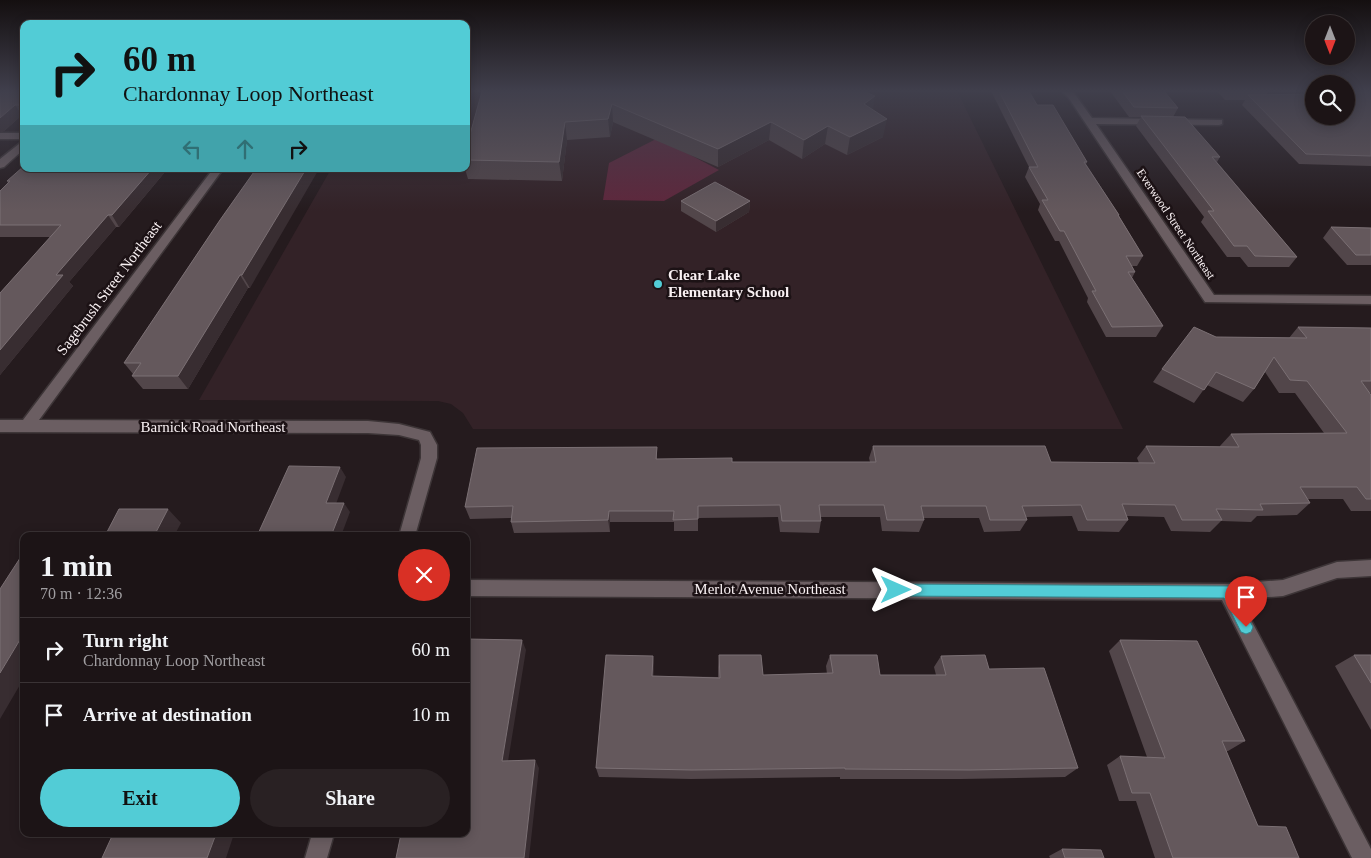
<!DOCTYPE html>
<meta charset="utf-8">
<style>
:root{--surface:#1c1416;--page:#292123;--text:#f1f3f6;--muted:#a09ea1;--line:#3a3335;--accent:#52ccd6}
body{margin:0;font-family:"Times New Roman",serif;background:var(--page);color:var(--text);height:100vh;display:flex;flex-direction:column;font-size:19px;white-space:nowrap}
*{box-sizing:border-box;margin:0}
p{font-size:16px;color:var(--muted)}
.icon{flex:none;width:28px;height:28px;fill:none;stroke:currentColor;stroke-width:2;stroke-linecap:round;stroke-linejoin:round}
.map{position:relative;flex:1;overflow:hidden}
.drawer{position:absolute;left:20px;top:532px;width:450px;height:305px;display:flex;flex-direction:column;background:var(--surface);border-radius:10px;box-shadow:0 2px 12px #0003,0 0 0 1px var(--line)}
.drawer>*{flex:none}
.hud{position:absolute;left:20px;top:20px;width:450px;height:152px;border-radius:10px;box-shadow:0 2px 12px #0003,0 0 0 1px var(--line);background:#52ccd6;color:#111;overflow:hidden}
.needle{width:32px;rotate:180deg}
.controls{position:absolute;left:1305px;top:15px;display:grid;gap:10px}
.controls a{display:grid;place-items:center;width:50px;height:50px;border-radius:50%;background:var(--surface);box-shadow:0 2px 12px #0003,0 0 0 1px var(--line);font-size:25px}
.pin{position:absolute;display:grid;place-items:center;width:42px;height:42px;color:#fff;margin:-51px -21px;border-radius:50% 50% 50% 0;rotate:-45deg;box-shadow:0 0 5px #0007}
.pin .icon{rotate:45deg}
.me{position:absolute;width:55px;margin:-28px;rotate:90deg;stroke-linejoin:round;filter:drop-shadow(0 0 4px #0008)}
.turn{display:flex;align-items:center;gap:18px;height:105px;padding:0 20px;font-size:22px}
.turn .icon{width:65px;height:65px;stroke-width:2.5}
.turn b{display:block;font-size:35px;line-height:42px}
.lanes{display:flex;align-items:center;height:48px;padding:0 20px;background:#0003;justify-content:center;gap:25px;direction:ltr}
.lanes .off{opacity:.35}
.round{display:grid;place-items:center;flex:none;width:52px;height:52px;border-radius:26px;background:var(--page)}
.head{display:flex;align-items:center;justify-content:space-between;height:85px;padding:0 20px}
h1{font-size:30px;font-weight:700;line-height:38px}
.cta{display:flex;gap:10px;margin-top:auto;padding:10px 20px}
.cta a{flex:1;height:58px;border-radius:30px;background:var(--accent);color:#111;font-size:20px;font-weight:700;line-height:58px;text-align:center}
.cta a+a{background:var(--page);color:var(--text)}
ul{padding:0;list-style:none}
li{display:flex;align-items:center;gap:15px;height:65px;padding:0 20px;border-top:1px solid var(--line)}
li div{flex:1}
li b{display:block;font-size:19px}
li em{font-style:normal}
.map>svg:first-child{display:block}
</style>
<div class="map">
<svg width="1371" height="858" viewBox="0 0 1371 858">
<rect width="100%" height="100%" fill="#251b1e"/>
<path fill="#332227" d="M 466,91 L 957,91 L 1123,429 L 473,429 L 463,413 L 451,404 L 438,401 L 199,400 L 331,169 L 466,169 Z"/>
<path fill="#5f273c" d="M 658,138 L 719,170 L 664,201 L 603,200 L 609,163 Z"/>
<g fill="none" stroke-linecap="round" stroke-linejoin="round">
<defs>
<path id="minor" d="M 1061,91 L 1072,91 L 1074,93 L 1092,118 L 1222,120 L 1222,124 L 1219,125 L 1096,124 L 1214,295 L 1371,296 L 1371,304 L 1205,302 L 1068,97 Z
M 0,133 L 24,133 L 24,139 L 0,139 Z
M 24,140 L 24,149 L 4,167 L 0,168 L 0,159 Z
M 213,169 L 223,169 L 39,420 L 368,421 L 399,424 L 430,432 L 437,445 L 437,458 L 415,536 L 399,536 L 421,458 L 421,445 L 419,440 L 399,435 L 368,433 L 0,432 L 0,420 L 23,420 Z
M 1371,560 L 1371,576 L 1337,578 L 1283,596 L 1240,599 L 1371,849 L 1371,858 L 1352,858 L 1222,600 L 466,596 L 466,580 L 1227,584 L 1283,580 L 1337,562 Z
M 312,834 L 334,834 L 327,858 L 305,858 Z"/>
</defs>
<use href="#minor" stroke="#3d3537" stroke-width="3"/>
<use href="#minor" fill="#6b5e62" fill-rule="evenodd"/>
</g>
<path fill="#52464a" d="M 24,91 L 24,115 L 22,115 L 4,131 L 0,132 Z
M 482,91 L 873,110 L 883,137 L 847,155 L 825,144 L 802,159 L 769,140 L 718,167 L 613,122 L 610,137 L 567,140 L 562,181 L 468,179 L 465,169 L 466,169 L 466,149 Z
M 991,91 L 1029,91 L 1037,105 L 1087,162 L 1086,164 L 1119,215 L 1119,216 L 1143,256 L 1137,266 L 1132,266 L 1135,272 L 1132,278 L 1163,326 L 1156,337 L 1106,337 L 1087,302 L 1088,298 L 1059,241 L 1055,241 L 1038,210 L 1040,204 L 1025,177 L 1029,167 Z
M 1110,91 L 1269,91 L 1266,95 L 1314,116 L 1371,91 L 1371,166 L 1299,164 L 1242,105 L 1245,100 L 1225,100 L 1218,92 L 1164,92 L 1178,108 L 1173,117 L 1220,157 L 1217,162 L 1297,257 L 1289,267 L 1248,267 L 1240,257 L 1227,257 L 1201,222 L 1204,217 L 1136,126 L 1141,117 L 1129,117 Z
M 163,170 L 165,172 L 119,227 L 116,227 L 69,282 L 73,286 L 0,375 L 0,293 L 51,237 L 0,237 L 0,191 L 8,183 L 7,181 Z
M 681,201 L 750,201 L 749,212 L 716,232 L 681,211 Z
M 220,220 L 250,288 L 248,288 L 188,389 L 143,389 L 132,376 L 133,374 L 124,363 Z
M 1331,227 L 1371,228 L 1371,265 L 1347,265 L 1323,238 Z
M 1298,327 L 1371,328 L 1371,393 L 1370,393 L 1371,395 L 1371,511 L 1351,511 L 1343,499 L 1308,499 L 1310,503 L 1297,515 L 1257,516 L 1251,522 L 1221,521 L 1210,532 L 1171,531 L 1164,517 L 1127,516 L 1128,520 L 1119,532 L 1078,531 L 1072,516 L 1026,517 L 1027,520 L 1020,531 L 984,532 L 979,518 L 923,518 L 924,520 L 919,532 L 882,531 L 880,517 L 821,517 L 821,521 L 819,533 L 780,532 L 778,517 L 698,518 L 698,531 L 674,531 L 674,522 L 610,522 L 610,532 L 514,533 L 511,522 L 511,518 L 470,519 L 465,507 L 657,447 L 657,459 L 732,462 L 870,462 L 869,458 L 873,446 L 1051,462 L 1139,463 L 1137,458 L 1146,446 L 1220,447 L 1220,446 L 1231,434 L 1324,433 L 1295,393 L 1279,393 L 1265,372 L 1254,389 L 1243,402 L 1207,385 L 1194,403 L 1153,382 L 1162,369 L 1216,337 L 1289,338 Z
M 1120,640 L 1245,741 L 1228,751 L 1226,751 L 1258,826 L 1299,858 L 1155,858 L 1136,801 L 1119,801 L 1107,765 L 1120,756 L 1147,757 L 1109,651 Z
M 719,655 L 763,675 L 827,674 L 826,666 L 830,655 L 880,675 L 936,675 L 934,667 L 941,656 L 989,669 L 1078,768 L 1065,777 L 961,779 L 840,779 L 840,777 L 691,779 L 599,777 L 596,768 L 653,656 L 654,667 L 653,676 L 718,677 L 718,667 Z
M 1354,655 L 1371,655 L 1371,730 L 1335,666 Z
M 1062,849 L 1104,858 L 1050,858 L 1049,856 Z"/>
<path fill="#382d31" d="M 875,96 L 872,114 L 864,104 Z
M 612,104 L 613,122 L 610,137 L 608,119 Z
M 15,105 L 22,115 L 4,131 L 0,132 L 0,118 Z
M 887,119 L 883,137 L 847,155 L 850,137 Z
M 565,122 L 567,140 L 562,181 L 559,162 Z
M 771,122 L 769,140 L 718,167 L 718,149 Z
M 828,126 L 825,144 L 802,159 L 804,140 Z
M 152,169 L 164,169 L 163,170 L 165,172 L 119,227 L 112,215 Z
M 306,169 L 319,169 L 250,288 L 242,275 Z
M 750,201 L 749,212 L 716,232 L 716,221 Z
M 108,215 L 116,227 L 69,282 L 73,286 L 0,375 L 0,350 L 56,275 Z
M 240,275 L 248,288 L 188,389 L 178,376 Z
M 340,467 L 346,477 L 333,512 L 326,503 Z
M 344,503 L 350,512 L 341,536 L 331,536 Z
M 168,509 L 181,523 L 174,536 L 154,536 Z
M 609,511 L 610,522 L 610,532 L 608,520 Z
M 24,633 L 24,678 L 0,719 L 0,673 Z
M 522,640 L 526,650 L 507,768 L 502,761 Z
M 653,656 L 654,667 L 653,687 L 652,676 Z
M 535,760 L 539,768 L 529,858 L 524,858 Z
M 216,834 L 234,834 L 226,858 L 207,858 Z"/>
<path fill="#64585c" stroke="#7b7074" d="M 0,91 L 24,91 L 24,105 L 15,105 L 0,118 Z
M 482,91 L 863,91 L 875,96 L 864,104 L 887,119 L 850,137 L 828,126 L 804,140 L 771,122 L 718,149 L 612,104 L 608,119 L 565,122 L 559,162 L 466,160 L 466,149 Z
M 999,91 L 1029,91 L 1037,105 L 1053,105 L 1087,162 L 1084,162 L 1119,215 L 1118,215 L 1143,256 L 1126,256 L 1135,272 L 1128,272 L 1163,326 L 1112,327 L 1092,291 L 1096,291 L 1064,231 L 1060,231 L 1042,200 L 1048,200 L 1029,167 L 1038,167 Z
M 1122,91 L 1164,91 L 1178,108 L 1134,107 Z
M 1346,91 L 1371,91 L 1371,156 L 1306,154 L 1248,95 L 1314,94 L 1314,116 L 1346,116 Z
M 1141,116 L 1185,117 L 1220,157 L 1212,157 L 1297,257 L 1255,256 L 1247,246 L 1234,246 L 1208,211 L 1214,211 Z
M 24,166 L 24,169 L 152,169 L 112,215 L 108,215 L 56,275 L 63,275 L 0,350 L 0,293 L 61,225 L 0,225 L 0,191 L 10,181 L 7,181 Z
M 256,169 L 306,169 L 242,275 L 240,275 L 178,376 L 132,376 L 141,363 L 124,363 L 220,220 Z
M 715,182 L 750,201 L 716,221 L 681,201 Z
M 1331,227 L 1371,228 L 1371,255 L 1356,255 Z
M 1194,327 L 1216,337 L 1307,338 L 1298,327 L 1371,328 L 1371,381 L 1361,381 L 1371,395 L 1371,499 L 1366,499 L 1357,487 L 1300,487 L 1310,503 L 1260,504 L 1263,510 L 1216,509 L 1222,520 L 1182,520 L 1175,505 L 1122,504 L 1128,520 L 1087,520 L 1081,505 L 1022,506 L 1027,520 L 990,520 L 986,506 L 921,506 L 924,520 L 887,520 L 884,505 L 819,505 L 821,521 L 782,521 L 780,505 L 698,506 L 698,519 L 673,520 L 674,511 L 609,511 L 608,520 L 511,522 L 513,506 L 465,507 L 477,448 L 657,447 L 656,459 L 732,458 L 732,462 L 876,462 L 873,446 L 1045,446 L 1051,462 L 1155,463 L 1146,446 L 1239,447 L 1231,434 L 1347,433 L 1307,381 L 1290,380 L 1274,357 L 1254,389 L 1216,372 L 1204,390 L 1162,369 Z
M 289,466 L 340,467 L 326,503 L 344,503 L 331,536 L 257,536 Z
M 119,509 L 168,509 L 154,536 L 34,536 L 36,532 L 107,532 Z
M 24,552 L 24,633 L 0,673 L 0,589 Z
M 466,639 L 522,640 L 502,761 L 535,760 L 524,858 L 396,858 L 401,834 L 466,834 Z
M 1120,640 L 1197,641 L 1245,741 L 1222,741 L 1258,826 L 1286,827 L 1299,858 L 1173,858 L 1150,793 L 1132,793 L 1120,756 L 1165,758 Z
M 606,655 L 653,656 L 652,676 L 720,678 L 719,655 L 761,655 L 763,675 L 833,673 L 830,655 L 877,655 L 880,675 L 946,675 L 941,656 L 985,655 L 989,669 L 1044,668 L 1078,768 L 970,770 L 845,769 L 845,768 L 692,770 L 596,768 Z
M 1354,655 L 1371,655 L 1371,683 Z
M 113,834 L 216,834 L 207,858 L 102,858 Z
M 1062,849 L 1101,850 L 1104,858 L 1065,858 Z"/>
<linearGradient id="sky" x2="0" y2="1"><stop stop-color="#140f10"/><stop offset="0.43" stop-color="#403f4c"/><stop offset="1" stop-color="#403f4c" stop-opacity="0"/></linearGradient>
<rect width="1371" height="211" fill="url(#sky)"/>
<path fill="#52ccd6" stroke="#35858b" d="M 896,584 L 1227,586 L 1232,587 L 1253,627 L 1251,632 L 1246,634 L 1241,632 L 1224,598 L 896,596 L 891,594 L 889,590 L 891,586 Z"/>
<circle fill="#52ccd6" stroke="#1c1215" stroke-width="2" cx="658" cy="284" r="5"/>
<g text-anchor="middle" stroke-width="5" stroke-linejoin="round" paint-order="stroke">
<g font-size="12" fill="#f9f1f3" stroke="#1c1215">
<text transform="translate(1176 224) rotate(56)" y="4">Everwood Street Northeast</text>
</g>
<g font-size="15" font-weight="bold" fill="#f9f1f3" stroke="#1c1215" text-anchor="start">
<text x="668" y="280">Clear Lake<tspan x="668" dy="17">Elementary School</tspan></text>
</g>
<g font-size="15" fill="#f9f1f3" stroke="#1c1215">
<text transform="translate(109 288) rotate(-53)" y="5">Sagebrush Street Northeast</text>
<text x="213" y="432">Barnick Road Northeast</text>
<text x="770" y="594">Merlot Avenue Northeast</text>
</g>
</g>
</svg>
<div class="controls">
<a><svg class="needle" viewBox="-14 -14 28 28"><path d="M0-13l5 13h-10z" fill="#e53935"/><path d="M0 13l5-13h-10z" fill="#a09ea1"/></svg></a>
<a><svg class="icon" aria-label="search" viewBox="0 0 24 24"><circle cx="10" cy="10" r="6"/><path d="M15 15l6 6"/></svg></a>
</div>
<div class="pin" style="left:1246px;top:627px;background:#d93025"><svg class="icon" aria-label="arrive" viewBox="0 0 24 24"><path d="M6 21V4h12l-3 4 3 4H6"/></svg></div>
<svg class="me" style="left:896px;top:590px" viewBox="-20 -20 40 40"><path d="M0-17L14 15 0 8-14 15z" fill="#52ccd6" stroke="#fff" stroke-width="4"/></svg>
<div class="hud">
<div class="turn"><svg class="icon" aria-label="right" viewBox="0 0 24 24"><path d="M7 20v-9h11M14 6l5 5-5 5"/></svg><div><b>60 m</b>Chardonnay Loop Northeast</div></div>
<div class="lanes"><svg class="icon off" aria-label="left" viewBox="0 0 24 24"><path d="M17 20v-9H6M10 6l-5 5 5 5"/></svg><svg class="icon off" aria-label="ahead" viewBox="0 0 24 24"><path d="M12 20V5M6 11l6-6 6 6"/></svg><svg class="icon" aria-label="right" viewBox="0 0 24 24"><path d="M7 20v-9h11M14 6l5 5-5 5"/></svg></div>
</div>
<section class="drawer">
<div class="head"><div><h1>1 min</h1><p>70 m · 12:36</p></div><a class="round" style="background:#d93025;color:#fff"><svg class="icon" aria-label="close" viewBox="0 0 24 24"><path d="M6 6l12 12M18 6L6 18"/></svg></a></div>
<ul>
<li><svg class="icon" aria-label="right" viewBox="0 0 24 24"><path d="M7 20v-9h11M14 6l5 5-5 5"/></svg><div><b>Turn right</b><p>Chardonnay Loop Northeast</p></div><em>60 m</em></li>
<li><svg class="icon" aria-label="arrive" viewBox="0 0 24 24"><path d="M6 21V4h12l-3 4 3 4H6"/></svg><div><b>Arrive at destination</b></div><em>10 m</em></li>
</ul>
<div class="cta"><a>Exit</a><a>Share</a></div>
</section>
</div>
